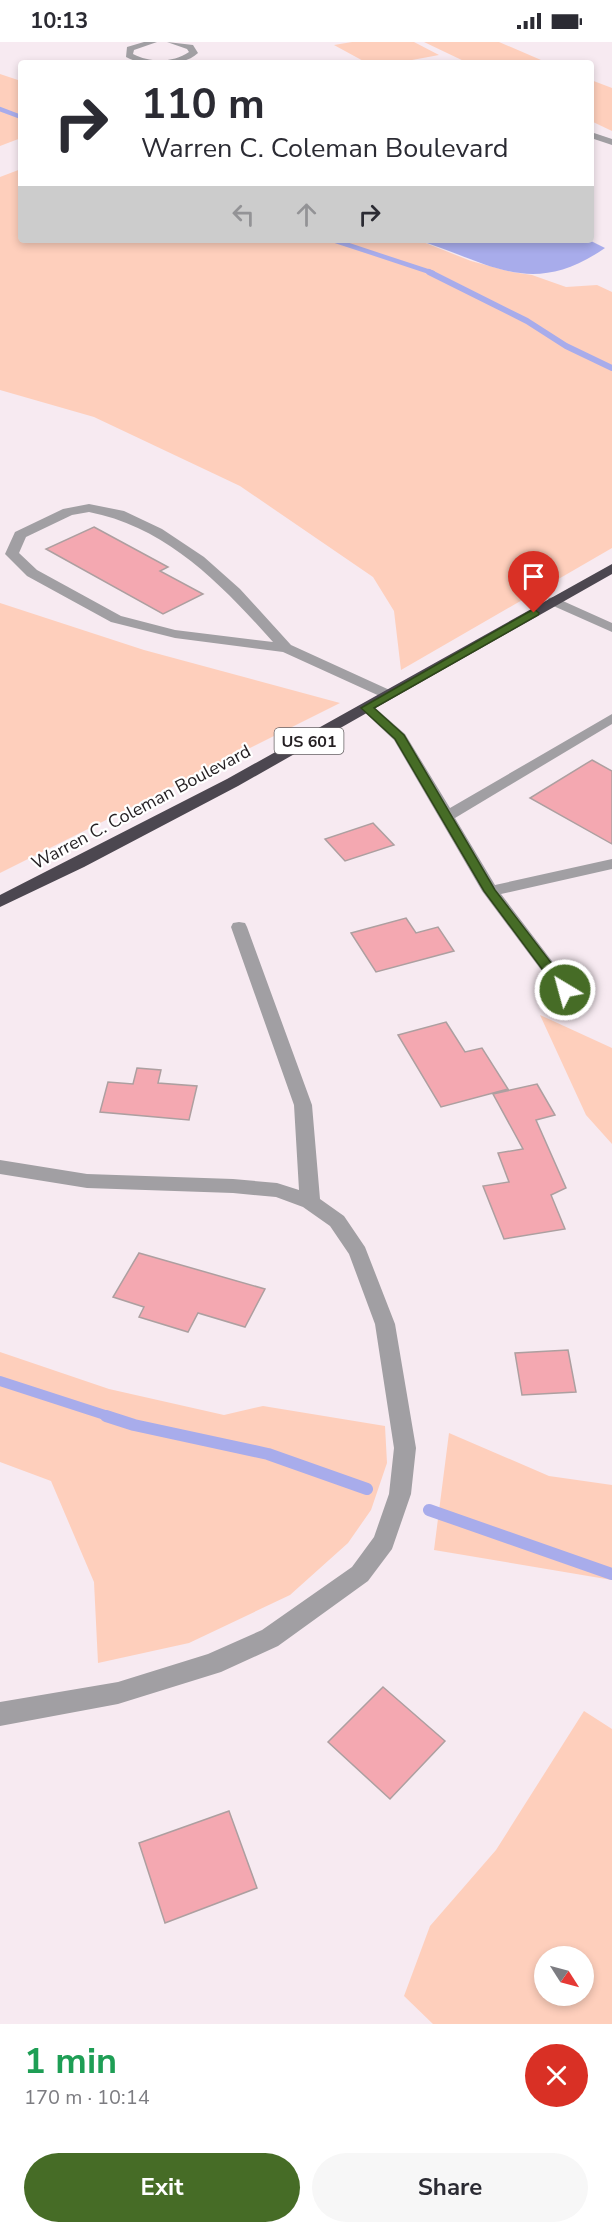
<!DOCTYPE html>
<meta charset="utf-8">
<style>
:root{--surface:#fff;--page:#f7f7f7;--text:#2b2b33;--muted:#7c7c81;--accent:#466c26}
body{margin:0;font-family:"Nunito Sans",sans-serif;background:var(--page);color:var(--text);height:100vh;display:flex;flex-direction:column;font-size:22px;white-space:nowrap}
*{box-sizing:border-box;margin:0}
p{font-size:20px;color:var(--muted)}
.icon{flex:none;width:33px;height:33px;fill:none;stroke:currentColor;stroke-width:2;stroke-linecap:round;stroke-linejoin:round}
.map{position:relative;height:1982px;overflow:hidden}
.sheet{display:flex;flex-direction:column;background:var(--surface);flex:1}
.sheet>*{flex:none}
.top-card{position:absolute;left:18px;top:18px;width:576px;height:183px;border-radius:6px;box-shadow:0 3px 9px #0003;background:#fff;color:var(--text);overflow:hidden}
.needle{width:39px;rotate:126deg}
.buttons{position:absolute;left:534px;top:1904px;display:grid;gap:12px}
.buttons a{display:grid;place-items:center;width:60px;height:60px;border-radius:50%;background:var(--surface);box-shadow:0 3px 9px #0003;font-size:30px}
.pin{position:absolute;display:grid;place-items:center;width:51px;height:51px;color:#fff;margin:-62px -26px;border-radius:50% 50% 50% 0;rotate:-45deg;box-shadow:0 0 6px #0007}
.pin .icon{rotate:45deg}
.me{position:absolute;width:66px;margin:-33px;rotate:323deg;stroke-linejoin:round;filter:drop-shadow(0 0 4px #0008)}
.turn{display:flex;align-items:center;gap:21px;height:126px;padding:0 24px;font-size:27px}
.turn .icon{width:78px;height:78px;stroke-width:2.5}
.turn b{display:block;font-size:42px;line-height:51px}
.lanes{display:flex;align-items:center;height:57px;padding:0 24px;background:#0003;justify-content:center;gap:30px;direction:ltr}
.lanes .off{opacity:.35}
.round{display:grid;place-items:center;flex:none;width:63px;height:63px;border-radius:32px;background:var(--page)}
.summary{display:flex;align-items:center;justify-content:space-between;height:102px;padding:0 24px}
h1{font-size:36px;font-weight:700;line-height:45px;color:#1e9e55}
.primary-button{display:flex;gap:12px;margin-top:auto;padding:12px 24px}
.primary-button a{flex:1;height:69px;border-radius:36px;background:var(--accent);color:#fff;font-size:24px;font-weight:700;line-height:69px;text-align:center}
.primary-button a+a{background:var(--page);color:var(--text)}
.status{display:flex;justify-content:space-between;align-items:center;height:42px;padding:0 30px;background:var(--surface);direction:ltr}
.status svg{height:16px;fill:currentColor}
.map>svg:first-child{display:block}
</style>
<div class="status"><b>10:13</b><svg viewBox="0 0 49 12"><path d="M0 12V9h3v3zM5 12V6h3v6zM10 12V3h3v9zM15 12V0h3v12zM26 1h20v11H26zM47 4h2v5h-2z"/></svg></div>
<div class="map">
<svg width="612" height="1982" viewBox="0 0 612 1982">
<rect width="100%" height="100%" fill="#f7eaf1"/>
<path fill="#fecfbc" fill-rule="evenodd" d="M 352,0 L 414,0 L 439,13 L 396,21 L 367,21 L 334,3 Z
M 424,0 L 499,0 L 548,21 L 468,21 Z
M 0,32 L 21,39 L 21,96 L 0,104 Z
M 591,38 L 612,46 L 612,89 L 591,79 Z
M 21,127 L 21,198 L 418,198 L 471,219 L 512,230 L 532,233 L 566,245 L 597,243 L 612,250 L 612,506 L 401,628 L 394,569 L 373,535 L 240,444 L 94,375 L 0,348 L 0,135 Z
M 0,561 L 144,608 L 340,661 L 0,831 Z
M 540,973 L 612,1006 L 612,1102 L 586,1073 Z
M 0,1310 L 109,1347 L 224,1373 L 263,1364 L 385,1384 L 387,1421 L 371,1468 L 348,1501 L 290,1553 L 189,1601 L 98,1621 L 94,1540 L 51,1439 L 0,1420 Z
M 449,1391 L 549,1434 L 612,1443 L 612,1538 L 434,1508 Z
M 584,1669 L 612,1687 L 612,1982 L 433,1982 L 404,1954 L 430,1884 L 496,1808 ZM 544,1914 L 584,1914 L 584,1953 L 544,1953 Z"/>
<path fill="#a8aceb" d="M 418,198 L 589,198 L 605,206 C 531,257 491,221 418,198 Z"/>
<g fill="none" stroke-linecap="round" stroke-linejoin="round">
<path stroke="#a8aceb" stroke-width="4.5" d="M 0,67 L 21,75
M 333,198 L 433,231"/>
<path stroke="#a8aceb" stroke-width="6" d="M 429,230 L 527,279 L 566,304 L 612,326"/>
<path stroke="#a8aceb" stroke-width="10" d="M 0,1339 L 111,1375"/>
<path stroke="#a8aceb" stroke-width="12" d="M 106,1374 L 134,1383 L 268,1412 L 367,1447
M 429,1468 L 612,1532"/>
</g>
<path fill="#f4a8b1" stroke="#ad9fa0" stroke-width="1.5" d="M 94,485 L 168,525 L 160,529 L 203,552 L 163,572 L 46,507 Z
M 592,718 L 612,729 L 612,802 L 530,756 Z
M 373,781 L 394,803 L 345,819 L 325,797 Z
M 406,876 L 416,891 L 438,885 L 454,909 L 376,930 L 351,891 Z
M 446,980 L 465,1010 L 482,1006 L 508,1047 L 441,1065 L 398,993 Z
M 137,1026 L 161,1028 L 158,1041 L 197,1044 L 189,1078 L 100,1070 L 108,1040 L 133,1042 Z
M 537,1042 L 555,1073 L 536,1078 L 566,1146 L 551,1153 L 565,1187 L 504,1197 L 483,1144 L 509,1140 L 498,1111 L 523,1107 L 493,1052 Z
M 139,1211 L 265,1247 L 245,1285 L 198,1271 L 188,1290 L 139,1275 L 144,1265 L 113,1255 Z
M 568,1308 L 576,1350 L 522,1353 L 515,1311 Z
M 383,1645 L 445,1699 L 390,1757 L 328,1700 Z
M 229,1769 L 257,1846 L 165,1881 L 139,1801 Z"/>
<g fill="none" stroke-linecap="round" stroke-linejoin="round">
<path fill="#a19fa3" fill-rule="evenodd" d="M 144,0 L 157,0 L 134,8 L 133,12 C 150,21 173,21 189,10 L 187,7 L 167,0 L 193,3 L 198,11 C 182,26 145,25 126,15 L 127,5 Z
M 591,90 L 612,97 L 612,103 L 591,96 Z
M 89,462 L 124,469 L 162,487 L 204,515 L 240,547 L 291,603 L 394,650 L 396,653 L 389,657 L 384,656 L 283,610 L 175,596 L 111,580 L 27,534 L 5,512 L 15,490 L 63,467 ZM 89,470 C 167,485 222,543 273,600 L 175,588 L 121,574 L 37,528 L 19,511 L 26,495 L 72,473 Z
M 554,555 L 612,581 L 612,590 L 549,562 L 547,559 L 549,556 Z
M 367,662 L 372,663 L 405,692 L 450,766 L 612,672 L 612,682 L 455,776 L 495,843 L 612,817 L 612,827 L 501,852 L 571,944 L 574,948 L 571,952 L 559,952 L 482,849 L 394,698 L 360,666 Z
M 239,880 L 245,881 L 247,885 L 312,1063 L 320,1157 L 344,1174 L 365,1205 L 395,1282 L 416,1406 L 411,1452 L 392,1507 L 368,1539 L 278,1604 L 221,1630 L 118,1662 L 0,1684 L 0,1660 L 118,1640 L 208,1612 L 262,1588 L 352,1525 L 374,1495 L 389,1452 L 394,1406 L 375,1282 L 349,1212 L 330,1184 L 303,1165 L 276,1155 L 233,1151 L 87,1146 L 0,1132 L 0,1118 L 87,1132 L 233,1137 L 277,1141 L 299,1148 L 294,1063 L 231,885 L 233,881 Z"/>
<path fill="#4c4750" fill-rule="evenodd" d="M 612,522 L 612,532 L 238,744 L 84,825 L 0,865 L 0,853 L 227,737 Z"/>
</g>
<path fill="#466c26" stroke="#2e4619" stroke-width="1.5" d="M 534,567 L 539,571 L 538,573 L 374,666 L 404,693 L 495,848 L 572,948 L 565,952 L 560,951 L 484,849 L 395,697 L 361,666 Z"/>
<g text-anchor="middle" stroke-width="4.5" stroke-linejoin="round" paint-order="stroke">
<rect fill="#fff" stroke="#666264" stroke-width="1.5" x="274.5" y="686" width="69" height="26" rx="4.5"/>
<g font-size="16" font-weight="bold" fill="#241f22">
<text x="309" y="705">US 601</text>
</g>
<g font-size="18" fill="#241f22" stroke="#fff">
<text transform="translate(141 765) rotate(-28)" y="6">Warren C. Coleman Boulevard</text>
</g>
</g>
</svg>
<div class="buttons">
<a><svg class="needle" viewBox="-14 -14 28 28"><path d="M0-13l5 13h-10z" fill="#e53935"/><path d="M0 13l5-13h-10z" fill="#7c7c81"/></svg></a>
</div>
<div class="pin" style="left:534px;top:571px;background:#d93025"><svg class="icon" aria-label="arrive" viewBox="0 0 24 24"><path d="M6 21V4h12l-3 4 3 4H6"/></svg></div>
<svg class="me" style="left:565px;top:948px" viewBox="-20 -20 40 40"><circle r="17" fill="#466c26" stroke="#fff" stroke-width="3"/><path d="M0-11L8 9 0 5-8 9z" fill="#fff"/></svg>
<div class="top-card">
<div class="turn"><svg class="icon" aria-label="right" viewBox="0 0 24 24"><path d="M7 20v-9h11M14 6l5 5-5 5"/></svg><div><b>110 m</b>Warren C. Coleman Boulevard</div></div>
<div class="lanes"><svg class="icon off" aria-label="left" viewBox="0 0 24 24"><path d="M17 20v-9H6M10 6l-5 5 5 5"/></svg><svg class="icon off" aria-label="ahead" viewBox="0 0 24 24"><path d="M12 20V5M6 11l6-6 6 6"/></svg><svg class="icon" aria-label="right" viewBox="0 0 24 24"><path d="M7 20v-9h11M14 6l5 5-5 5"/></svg></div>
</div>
</div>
<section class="sheet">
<div class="summary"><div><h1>1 min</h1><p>170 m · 10:14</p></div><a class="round" style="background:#d93025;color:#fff"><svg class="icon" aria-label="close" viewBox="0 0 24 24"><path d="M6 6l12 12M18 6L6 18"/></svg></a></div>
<div class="primary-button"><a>Exit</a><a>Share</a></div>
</section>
